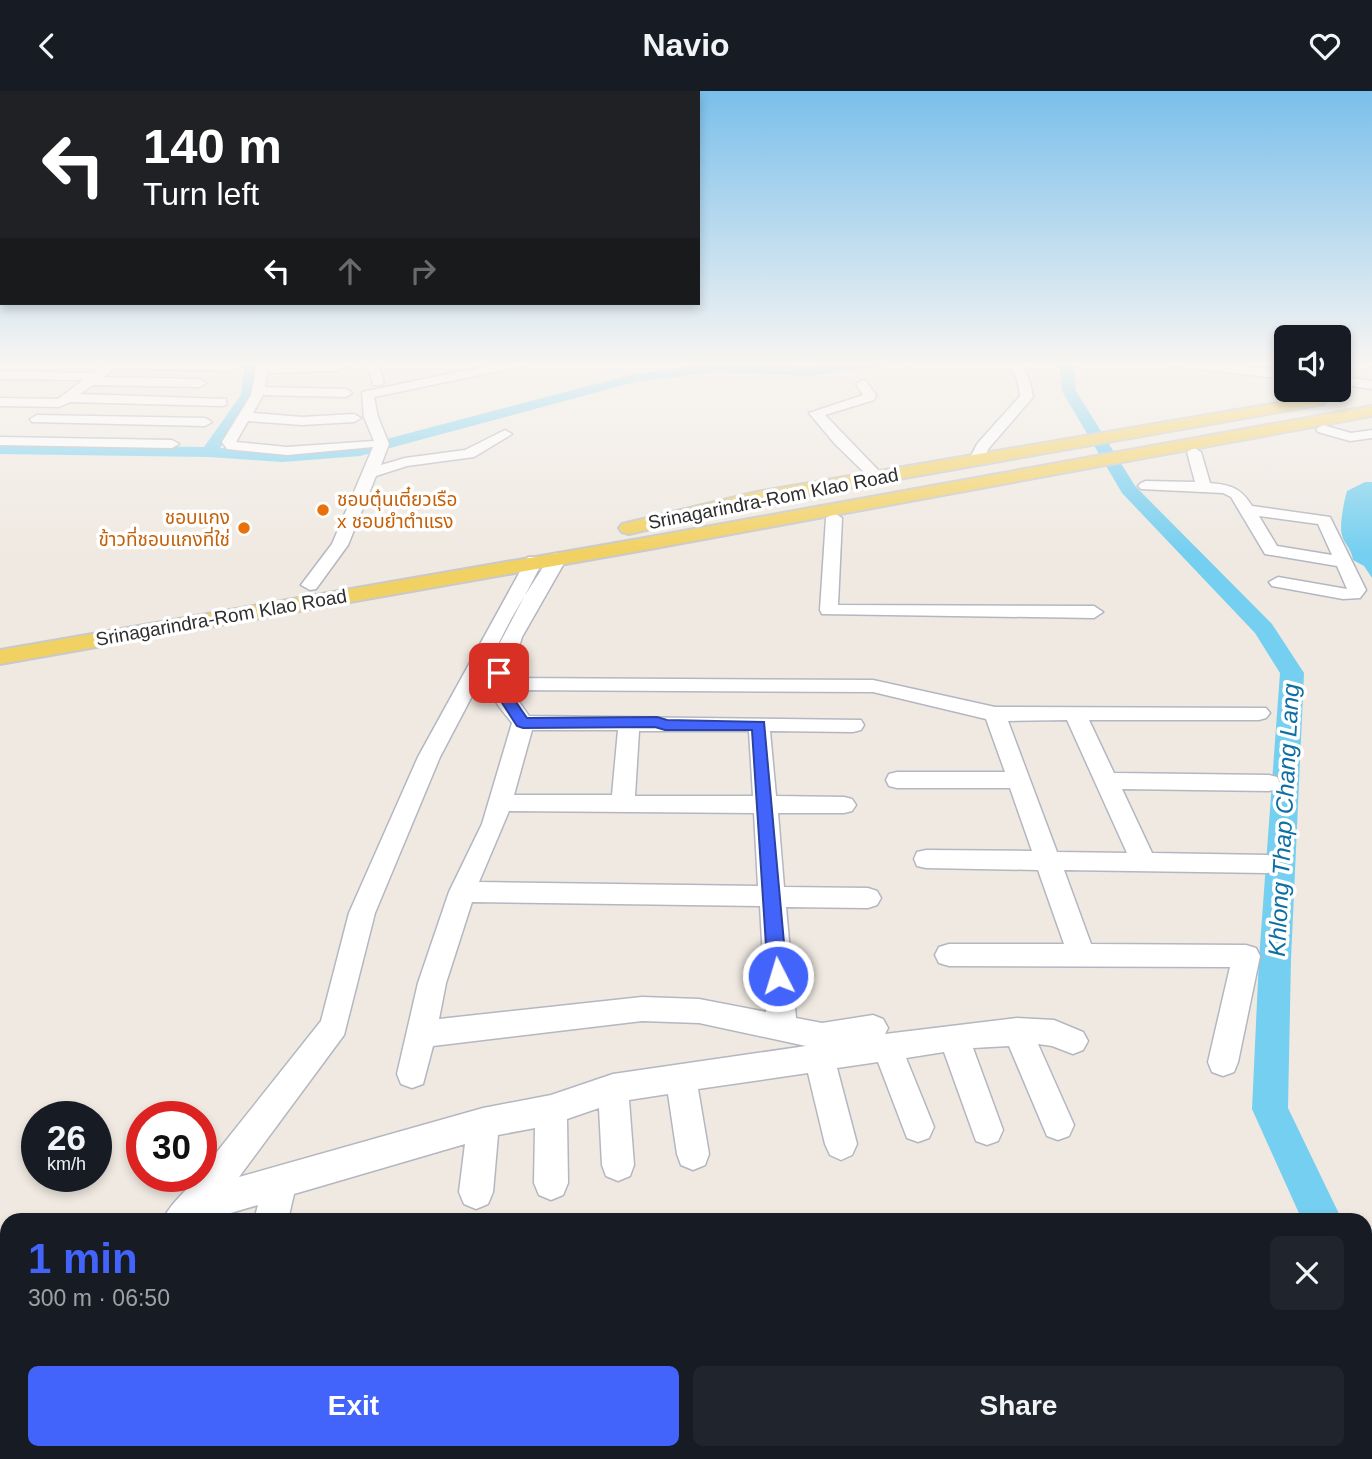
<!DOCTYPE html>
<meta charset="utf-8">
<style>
:root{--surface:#171b24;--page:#20242c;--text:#f1f3f6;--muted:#9ea1a6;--accent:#4264fb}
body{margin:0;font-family:Helvetica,"Noto Sans Thai",sans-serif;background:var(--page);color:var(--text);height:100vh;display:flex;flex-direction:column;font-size:26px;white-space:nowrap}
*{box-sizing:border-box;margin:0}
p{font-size:23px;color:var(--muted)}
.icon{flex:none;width:38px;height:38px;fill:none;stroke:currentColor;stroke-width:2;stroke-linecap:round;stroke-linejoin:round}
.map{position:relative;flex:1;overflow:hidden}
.sheet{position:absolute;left:0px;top:1122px;width:1372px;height:247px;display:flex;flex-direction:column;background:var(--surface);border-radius:21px 21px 0 0;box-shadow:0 4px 10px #0003}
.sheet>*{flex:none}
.top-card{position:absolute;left:0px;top:0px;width:700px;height:214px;box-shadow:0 4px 10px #0003;background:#202124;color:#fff;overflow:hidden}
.buttons{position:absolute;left:1274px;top:234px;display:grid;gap:14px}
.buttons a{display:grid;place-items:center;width:77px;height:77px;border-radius:10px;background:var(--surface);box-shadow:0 4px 10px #0003;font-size:35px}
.speed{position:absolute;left:21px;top:1010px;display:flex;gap:14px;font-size:35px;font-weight:700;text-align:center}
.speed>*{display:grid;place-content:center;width:91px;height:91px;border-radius:50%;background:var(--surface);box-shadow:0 4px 10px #0003;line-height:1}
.speed small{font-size:18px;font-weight:400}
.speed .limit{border:10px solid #d22;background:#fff;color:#111}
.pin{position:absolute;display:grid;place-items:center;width:60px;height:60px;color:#fff;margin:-30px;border-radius:14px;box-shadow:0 4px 10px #0006}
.me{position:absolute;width:77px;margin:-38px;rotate:355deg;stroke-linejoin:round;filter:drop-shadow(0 0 5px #0008)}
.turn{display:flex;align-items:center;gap:24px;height:147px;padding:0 28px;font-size:32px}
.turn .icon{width:91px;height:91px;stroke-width:2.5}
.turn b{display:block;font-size:49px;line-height:60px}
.lanes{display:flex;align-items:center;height:66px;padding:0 28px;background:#0003;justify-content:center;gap:35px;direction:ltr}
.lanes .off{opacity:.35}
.round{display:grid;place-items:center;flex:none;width:74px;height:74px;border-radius:10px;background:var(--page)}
.head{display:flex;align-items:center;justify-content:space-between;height:119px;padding:0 28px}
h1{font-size:42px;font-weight:700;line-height:52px;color:var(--accent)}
.cta{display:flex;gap:14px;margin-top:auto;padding:14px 28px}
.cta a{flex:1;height:80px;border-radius:10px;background:var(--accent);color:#fff;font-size:28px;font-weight:700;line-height:80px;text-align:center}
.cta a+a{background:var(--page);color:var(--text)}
header{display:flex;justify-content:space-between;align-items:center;height:91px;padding:0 28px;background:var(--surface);font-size:32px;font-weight:700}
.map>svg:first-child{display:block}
</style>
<header><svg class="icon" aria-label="back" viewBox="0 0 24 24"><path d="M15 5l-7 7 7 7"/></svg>Navio<svg class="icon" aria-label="heart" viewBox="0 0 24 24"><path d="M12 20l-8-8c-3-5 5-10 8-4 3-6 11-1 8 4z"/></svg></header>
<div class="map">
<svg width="1372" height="1368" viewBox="0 0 1372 1368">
<rect width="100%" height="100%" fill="#efe9e1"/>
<path fill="#75cff0" d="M 1365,391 L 1372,391 L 1372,487 L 1364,475 L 1353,469 C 1351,456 1344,453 1342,444 C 1339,435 1344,410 1347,400 Z"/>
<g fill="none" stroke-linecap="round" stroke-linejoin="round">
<path fill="#75cff0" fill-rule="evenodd" d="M 245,271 L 259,271 L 255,304 L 220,357 L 282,361 L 360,355 L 634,283 L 716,273 L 808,277 L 852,271 L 889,271 L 882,275 L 808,285 L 716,281 L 635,291 L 360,365 L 282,371 L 209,366 L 0,363 L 0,353 L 204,356 L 241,304 Z
M 1059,271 L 1073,271 L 1076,300 L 1135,395 L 1272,533 L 1304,582 L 1291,868 L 1288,1017 L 1342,1129 L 1302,1129 L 1252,1018 L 1259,868 L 1280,582 L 1255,542 L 1122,402 L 1062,300 Z
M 1365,1235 L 1372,1238 L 1372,1310 L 1365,1307 Z"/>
<defs>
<path id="minor" d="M 108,271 L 231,272 L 237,276 L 231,280 L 116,277 L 103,286 L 200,288 L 206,292 L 200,296 L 93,294 L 80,303 L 226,308 L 226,314 L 221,315 L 70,311 L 59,316 L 0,315 L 0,307 L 58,308 L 83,289 L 0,288 L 0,280 L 93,282 Z
M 257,271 L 269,271 L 268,275 L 338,272 L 344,276 L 338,280 L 267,282 L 265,296 L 346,298 L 352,302 L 346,306 L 263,304 L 253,322 L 302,326 L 354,323 L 361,327 L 354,331 L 302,334 L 248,330 L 236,351 L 287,356 L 374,350 L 364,326 L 362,301 L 506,271 L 529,271 L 523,275 L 374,306 L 378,326 L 389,353 L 381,374 L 405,367 L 465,359 L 505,339 L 512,343 L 474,366 L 407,375 L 376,385 L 348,454 L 316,498 L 310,499 L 301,494 L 332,453 L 373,356 L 287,364 L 227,358 L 222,351 L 251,304 Z
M 365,271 L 377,271 L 384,291 L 382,294 L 374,294 Z
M 902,271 L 915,271 L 907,276 Z
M 1008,271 L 1020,271 L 1030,291 L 1033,306 L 989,357 L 982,370 L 972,370 L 970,367 L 977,353 L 1020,305 L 1018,291 Z
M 1166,271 L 1203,271 L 1286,280 L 1286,288 L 1172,275 Z
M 1339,285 L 1372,290 L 1372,298 L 1339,293 Z
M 862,289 L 866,290 L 876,304 L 874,309 L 825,324 L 881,382 L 883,385 L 881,388 L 871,388 L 835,353 L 809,322 L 863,304 L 856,293 Z
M 37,324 L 205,327 L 212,331 L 205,335 L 32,331 L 30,328 Z
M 1323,334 L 1351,342 L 1372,339 L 1372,347 L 1350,350 L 1318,341 L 1316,338 Z
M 0,346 L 172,349 L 179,353 L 172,357 L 0,354 Z
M 1194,357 L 1201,361 L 1210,392 C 1231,394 1241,397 1252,415 L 1330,426 L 1366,499 L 1360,507 L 1343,508 L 1272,495 L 1269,491 L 1278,486 L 1347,498 L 1337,475 L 1265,463 L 1231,406 L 1223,402 L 1141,398 L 1138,395 L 1141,392 L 1146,390 L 1195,391 L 1187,361 ZM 1259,425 L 1318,433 L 1332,464 L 1277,455 Z
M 834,422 L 842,427 L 838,514 L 1094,515 L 1103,521 L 1094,527 L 822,523 L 820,519 L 826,427 Z
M 558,462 L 567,467 L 522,546 L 509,587 L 873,589 L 995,616 L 1266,617 L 1270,622 L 1266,627 L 1259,629 L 1089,629 L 1114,682 L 1269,684 L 1277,686 L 1280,692 L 1277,698 L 1269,700 L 1122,698 L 1152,762 L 1267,764 L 1276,766 L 1280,773 L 1276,780 L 1267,782 L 1064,779 L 1091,853 L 1246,854 L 1256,857 L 1260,865 L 1238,971 L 1234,981 L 1223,985 L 1212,981 L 1208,971 L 1230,876 L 949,875 L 939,872 L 935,864 L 939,856 L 949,853 L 1064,853 L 1038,779 L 926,777 L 917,775 L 914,768 L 917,761 L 926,759 L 1032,760 L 1010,697 L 897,697 L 889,695 L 886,689 L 889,683 L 897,681 L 1005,681 L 986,628 L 873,601 L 511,599 L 529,625 L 861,629 L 864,634 L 861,639 L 853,641 L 770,640 L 776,705 L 844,706 L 852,708 L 856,714 L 852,720 L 844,722 L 778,722 L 784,796 L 868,797 L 877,800 L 881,807 L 877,814 L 868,817 L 786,816 L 796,927 L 822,932 L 873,924 L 883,928 L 888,937 L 885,943 L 1017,927 L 1054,929 L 1083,941 L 1088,950 L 1083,959 L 1073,963 L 1052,955 L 1038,953 L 1074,1034 L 1069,1045 L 1058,1049 L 1047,1045 L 1009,955 L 973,957 L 1003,1039 L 998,1050 L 987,1054 L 976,1050 L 944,961 L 906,967 L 934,1036 L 929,1047 L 918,1051 L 907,1047 L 878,971 L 837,977 L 857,1053 L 852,1064 L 841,1069 L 830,1064 L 825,1053 L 808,982 L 698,998 L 709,1063 L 705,1074 L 693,1079 L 681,1074 L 677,1063 L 668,1003 L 629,1009 L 634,1074 L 630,1085 L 618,1090 L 606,1085 L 602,1074 L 599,1017 L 567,1028 L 568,1092 L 563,1104 L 551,1109 L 539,1104 L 534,1092 L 535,1037 L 498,1044 L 493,1101 L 488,1113 L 476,1118 L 464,1113 L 459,1101 L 465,1053 L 294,1103 L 288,1129 L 254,1129 L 258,1114 L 207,1129 L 163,1129 C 170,1112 187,1100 198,1085 L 201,1085 L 201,1081 L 321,930 L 349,822 L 418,666 L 528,466 L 540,466 L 543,470 L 440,666 L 375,822 L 344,944 L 239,1086 L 483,1017 L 551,1004 L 613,983 L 806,955 L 699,932 L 642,930 L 433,955 L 423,993 L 412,997 L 401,993 L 397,983 L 418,892 L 449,801 L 482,733 L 512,632 C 504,621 488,605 488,590 C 487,559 534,490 552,463 ZM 1067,629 L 1127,762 L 1057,761 L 1008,630 ZM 532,639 L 618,639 L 612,704 L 514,704 ZM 639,640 L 749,640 L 753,705 L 635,705 ZM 509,720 L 754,722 L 758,795 L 479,791 ZM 472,811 L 760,815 L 766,921 L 699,908 L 642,906 L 439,928 L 446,892 Z
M 7,1282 L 7,1358 L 0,1360 L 0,1285 Z"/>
<path id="major" d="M 1318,305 L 1324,307 L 1326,310 L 1324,313 L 757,413 L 629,443 L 622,441 L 619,437 L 622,433 L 757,401 Z
M 1372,315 L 1372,325 L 650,458 L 0,573 L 0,559 L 650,446 Z"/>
</defs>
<use href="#minor" stroke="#b4b7c1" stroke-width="3"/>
<use href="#major" stroke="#c9c9c9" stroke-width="4"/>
<use href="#minor" fill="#fff" fill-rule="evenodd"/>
<use href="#major" fill="#f2d163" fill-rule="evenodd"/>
</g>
<linearGradient id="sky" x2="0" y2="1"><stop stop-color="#7abfeb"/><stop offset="0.59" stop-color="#f8f5f2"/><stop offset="1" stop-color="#f8f5f2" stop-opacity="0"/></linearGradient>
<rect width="1372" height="462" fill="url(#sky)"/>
<path fill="#4264fb" stroke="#2b41a3" stroke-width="2" d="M 499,578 L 506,582 L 507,598 L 527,627 L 657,626 L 667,629 L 764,631 L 787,885 L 785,890 L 778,893 L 771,890 L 768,885 L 752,639 L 665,639 L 655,636 L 523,637 L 517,635 L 493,598 L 492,582 Z"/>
<g fill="#e8710a" stroke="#fff" stroke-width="2.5">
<circle cx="323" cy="419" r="7"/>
<circle cx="244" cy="437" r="7"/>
</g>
<g text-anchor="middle" stroke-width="7" stroke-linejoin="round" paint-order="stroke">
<g font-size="19" fill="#2e2e2e" stroke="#fff">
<text transform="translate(773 407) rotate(-11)" y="7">Srinagarindra-Rom Klao Road</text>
<text transform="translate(221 526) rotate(-10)" y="7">Srinagarindra-Rom Klao Road</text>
</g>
<g font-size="19" fill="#c56008" stroke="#fff" text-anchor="start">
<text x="337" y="415">ชอบตุ๋นเตี๋ยวเรือ<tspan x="337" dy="22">x ชอบยำตำแรง</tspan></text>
<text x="230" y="433" text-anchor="end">ชอบแกง<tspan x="230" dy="22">ข้าวที่ชอบแกงที่ใช่</tspan></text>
</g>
<g font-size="24" font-style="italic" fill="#0d6fa3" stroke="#fff">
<text transform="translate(1284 729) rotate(-87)" y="8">Khlong Thap Chang Lang</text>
</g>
</g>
</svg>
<div class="buttons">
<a><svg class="icon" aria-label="sound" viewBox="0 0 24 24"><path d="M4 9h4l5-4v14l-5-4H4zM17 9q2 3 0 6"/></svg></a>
</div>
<div class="speed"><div>26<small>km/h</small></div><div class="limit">30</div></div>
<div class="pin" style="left:499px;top:582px;background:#d93025"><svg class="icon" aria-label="arrive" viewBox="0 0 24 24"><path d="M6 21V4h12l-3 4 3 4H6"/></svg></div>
<svg class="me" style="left:778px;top:885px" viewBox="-20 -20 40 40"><circle r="17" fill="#4264fb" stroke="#fff" stroke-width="3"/><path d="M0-11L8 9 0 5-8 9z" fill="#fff"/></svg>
<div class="top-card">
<div class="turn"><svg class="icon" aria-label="left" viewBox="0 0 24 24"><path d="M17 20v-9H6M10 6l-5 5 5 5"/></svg><div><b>140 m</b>Turn left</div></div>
<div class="lanes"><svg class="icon" aria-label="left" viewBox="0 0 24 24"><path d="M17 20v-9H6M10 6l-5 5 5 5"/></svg><svg class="icon off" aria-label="ahead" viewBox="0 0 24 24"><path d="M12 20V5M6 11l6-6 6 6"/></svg><svg class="icon off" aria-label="right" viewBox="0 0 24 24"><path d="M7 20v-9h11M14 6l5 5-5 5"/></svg></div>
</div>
<section class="sheet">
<div class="head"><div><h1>1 min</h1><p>300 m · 06:50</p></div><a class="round"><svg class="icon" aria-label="close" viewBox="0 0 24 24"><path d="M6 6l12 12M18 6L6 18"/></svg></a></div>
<div class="cta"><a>Exit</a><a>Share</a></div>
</section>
</div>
